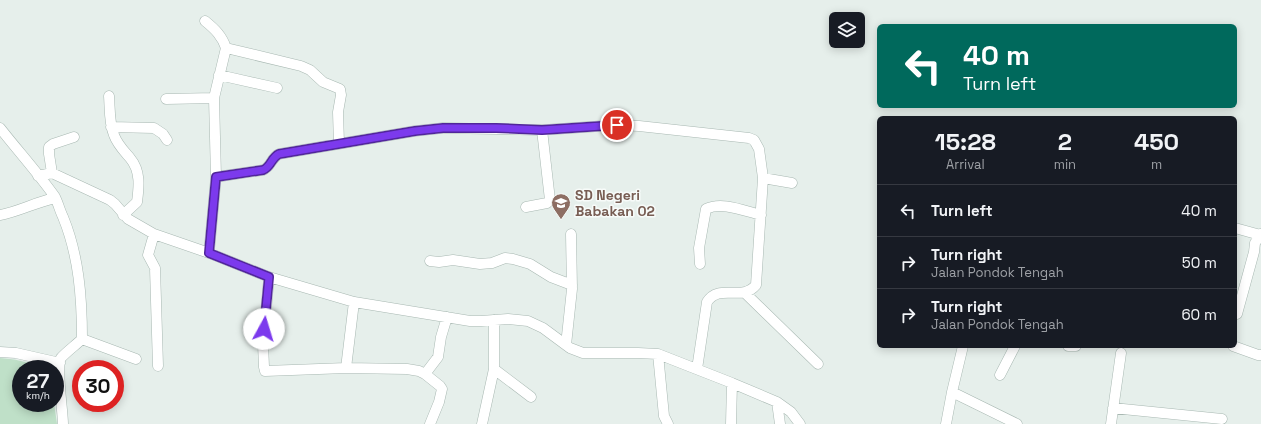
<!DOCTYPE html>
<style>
:root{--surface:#171b24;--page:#20242c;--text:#f1f3f6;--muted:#9ea1a6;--line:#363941}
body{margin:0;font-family:"Space Grotesk",sans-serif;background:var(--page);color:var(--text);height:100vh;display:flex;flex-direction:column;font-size:15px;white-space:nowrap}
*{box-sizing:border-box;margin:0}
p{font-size:13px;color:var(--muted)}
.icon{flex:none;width:22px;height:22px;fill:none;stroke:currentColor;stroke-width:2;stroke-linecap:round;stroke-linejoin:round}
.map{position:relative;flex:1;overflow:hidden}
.side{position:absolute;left:877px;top:116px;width:360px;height:232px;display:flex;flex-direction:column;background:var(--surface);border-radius:6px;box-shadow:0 2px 10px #0003}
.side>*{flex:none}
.banner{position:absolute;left:877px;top:24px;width:360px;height:84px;border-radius:6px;box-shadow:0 2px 10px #0003;background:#00695c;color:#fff;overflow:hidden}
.fabs{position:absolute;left:829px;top:12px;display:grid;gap:8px}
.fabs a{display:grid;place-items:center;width:36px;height:36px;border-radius:6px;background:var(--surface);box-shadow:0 2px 10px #0003;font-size:20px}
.speed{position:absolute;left:12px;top:360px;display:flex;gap:8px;font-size:20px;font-weight:700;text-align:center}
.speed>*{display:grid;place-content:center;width:52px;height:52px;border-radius:50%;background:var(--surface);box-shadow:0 2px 10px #0003;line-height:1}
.speed small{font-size:10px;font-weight:400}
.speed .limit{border:6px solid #d22;background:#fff;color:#111}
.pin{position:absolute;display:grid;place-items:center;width:34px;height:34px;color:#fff;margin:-17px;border:2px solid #fff;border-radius:50%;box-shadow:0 1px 4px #0007}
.me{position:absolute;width:44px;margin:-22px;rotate:6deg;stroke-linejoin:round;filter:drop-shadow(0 0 3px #0008)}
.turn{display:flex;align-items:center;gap:14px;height:84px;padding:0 20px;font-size:18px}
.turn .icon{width:52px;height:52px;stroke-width:2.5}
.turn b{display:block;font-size:28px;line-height:34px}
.eta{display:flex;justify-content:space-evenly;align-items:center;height:68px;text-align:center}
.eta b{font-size:24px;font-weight:700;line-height:28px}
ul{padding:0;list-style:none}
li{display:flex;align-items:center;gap:12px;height:52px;padding:0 20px;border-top:1px solid var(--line)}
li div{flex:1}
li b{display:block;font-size:15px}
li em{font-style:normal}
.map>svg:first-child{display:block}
</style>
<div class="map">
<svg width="1261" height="424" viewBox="0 0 1261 424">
<rect width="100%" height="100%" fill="#e6efeb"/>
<path fill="#bfe0c8" d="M 0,358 C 13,359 29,361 40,369 L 21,369 L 21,403 L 54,403 L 57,424 L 0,424 Z"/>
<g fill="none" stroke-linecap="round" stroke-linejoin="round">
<defs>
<path id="street" d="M 205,21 C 215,29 222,36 226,48 L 214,98 L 216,177
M 226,48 L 301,66 L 310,70 L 323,82 L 340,89 L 341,95 L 338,112 L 339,144
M 219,75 L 277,88
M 109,96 C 110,108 109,123 114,135 C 117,144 124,151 130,158 C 141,171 139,187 137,202 L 123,215
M 166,99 L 214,98
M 111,127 L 154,128 L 163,134 L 167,140
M 0,128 C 18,151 38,173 55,197 C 58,203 60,211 63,217 C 79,256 82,298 82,339 C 77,344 65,353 61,358 C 56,367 63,412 63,424
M 52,173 L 49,154 L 49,147 L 53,144 L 74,137
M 38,176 L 52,173 L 110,200 L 115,204 L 128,219 L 154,234 L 209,253 L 269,277 L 354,302 L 470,321 L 481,321 L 508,319 L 528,321 L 543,328 L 570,348 L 583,353 L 638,353 L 658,354 L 732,383 L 777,402 L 791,412 L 800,424
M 763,178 L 792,183
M 526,207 L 547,203 L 550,200 L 542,130
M 0,215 C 18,212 36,202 55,198
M 1235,228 L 1260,235
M 154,234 L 148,255 L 155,268 L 158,366
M 209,253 L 216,177 L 263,170 C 271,167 271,158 279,154 L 415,131 L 443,128 L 542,130 L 617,125 L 639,126 L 749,138 L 754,140 L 759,149 L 763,178 L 756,285 C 742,302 719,283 707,302 L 697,369
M 430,261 L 439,262 L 453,260 L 480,264 L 492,263 L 505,258 L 513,259 L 530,264 L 551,277 L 572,285
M 700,264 L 699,248 L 706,209 C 722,201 744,211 761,215
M 269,277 L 263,344 L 264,367 L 265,371 L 346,368
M 745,293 L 818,364
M 354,302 L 346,368 L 407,369 L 419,371 L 425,374 L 440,386 L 442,389 L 439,402 L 430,424
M 1237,314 L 1254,252 L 1255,243 L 1261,234
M 82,339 L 136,359
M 566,345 L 572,289 L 571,234
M 1068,346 L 1076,346
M 1233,346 L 1258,355 L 1261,355
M 0,352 L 16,353 L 60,363
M 658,354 L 664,416 L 668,424
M 494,369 L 531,397
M 425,374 L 438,357 L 441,337 L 447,317
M 1000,375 L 1015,346
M 952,392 L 1017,424
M 777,402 L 780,424
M 1113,408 L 1222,419
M 482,424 L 494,369 L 494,320
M 731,424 L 732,383
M 946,424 L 952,392 L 963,346
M 1111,424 L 1121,353"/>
</defs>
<use href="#street" stroke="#a8b8b2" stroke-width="11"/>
<use href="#street" stroke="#fff" stroke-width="10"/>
</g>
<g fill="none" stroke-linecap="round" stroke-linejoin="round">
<defs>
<path id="route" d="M 264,329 L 269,277 L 209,253 L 216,177 L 263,170 C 271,167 271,158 279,154 L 415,131 L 443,128 L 496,128 L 542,130 L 617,125"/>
</defs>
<use href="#route" stroke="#51269a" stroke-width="10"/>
<use href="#route" stroke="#7c3aed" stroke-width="7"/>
</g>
<defs>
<symbol id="school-pin" viewBox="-11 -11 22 30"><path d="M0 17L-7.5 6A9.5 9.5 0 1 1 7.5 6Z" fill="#8d6e63" stroke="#f7fbf9"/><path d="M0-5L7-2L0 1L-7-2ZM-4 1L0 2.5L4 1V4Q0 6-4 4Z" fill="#fff"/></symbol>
</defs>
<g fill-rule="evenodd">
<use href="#school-pin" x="550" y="192" width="22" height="30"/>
</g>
<g text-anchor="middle" stroke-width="3" stroke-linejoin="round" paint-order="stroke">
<g font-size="14" font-weight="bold" fill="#785e54" stroke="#f7fbf9" text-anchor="start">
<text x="575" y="200">SD Negeri<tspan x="575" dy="16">Babakan 02</tspan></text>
</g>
</g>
</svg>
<div class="fabs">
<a><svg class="icon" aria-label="layers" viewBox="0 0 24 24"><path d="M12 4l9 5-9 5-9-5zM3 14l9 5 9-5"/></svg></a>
</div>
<div class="speed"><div>27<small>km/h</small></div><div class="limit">30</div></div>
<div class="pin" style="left:617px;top:125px;background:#d93025"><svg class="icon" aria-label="arrive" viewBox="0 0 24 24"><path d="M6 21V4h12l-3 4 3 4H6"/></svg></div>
<svg class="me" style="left:264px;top:329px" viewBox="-20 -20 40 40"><circle r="19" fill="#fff"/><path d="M0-13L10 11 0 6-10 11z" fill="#7c3aed"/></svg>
<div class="banner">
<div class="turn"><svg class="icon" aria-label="left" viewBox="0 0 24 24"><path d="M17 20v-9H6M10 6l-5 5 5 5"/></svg><div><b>40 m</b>Turn left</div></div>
</div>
<section class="side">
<div class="eta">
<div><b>15:28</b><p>Arrival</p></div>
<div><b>2</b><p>min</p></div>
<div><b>450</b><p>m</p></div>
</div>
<ul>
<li><svg class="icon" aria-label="left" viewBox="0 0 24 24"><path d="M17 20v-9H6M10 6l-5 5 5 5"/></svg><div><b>Turn left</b></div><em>40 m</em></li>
<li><svg class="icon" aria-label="right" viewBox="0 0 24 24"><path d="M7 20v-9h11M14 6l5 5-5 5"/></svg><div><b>Turn right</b><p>Jalan Pondok Tengah</p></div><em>50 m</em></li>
<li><svg class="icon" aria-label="right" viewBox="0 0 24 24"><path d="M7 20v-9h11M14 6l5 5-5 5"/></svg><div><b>Turn right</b><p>Jalan Pondok Tengah</p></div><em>60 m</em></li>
</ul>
</section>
</div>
